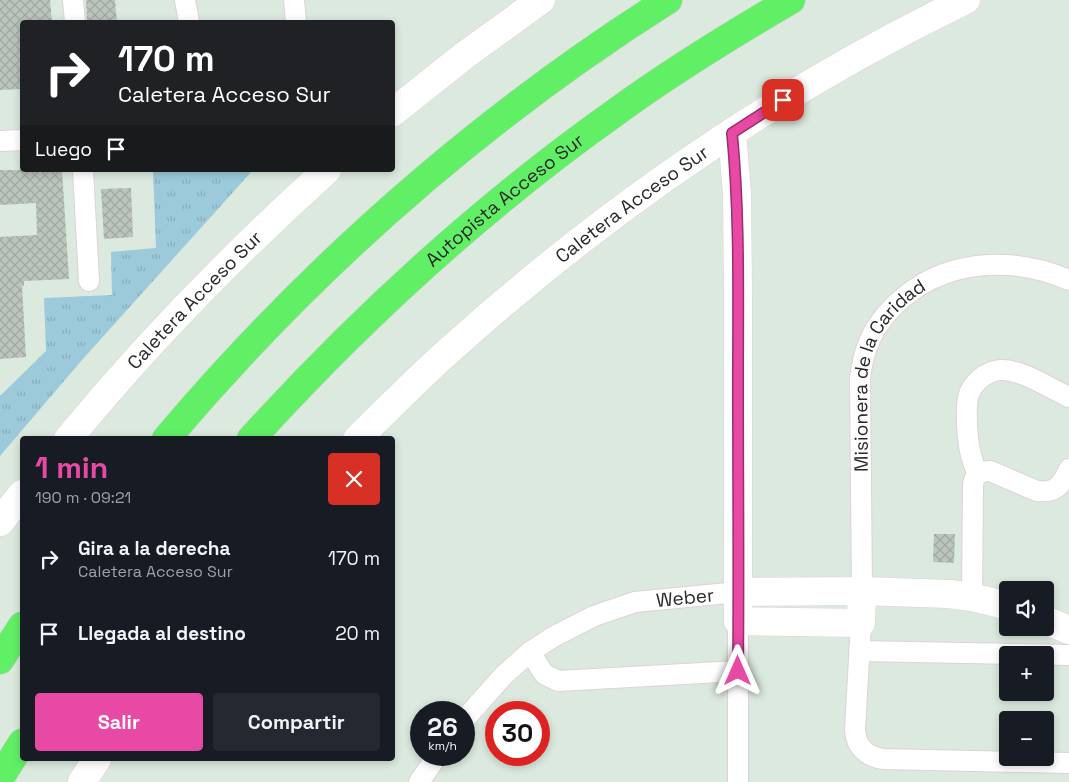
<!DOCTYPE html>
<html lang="es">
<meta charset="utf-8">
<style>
:root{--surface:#171b24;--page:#242831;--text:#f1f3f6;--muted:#9ea1a6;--accent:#e849a5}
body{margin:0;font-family:"Space Grotesk",sans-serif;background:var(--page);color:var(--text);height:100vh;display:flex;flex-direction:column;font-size:19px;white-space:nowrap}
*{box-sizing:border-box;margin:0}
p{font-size:16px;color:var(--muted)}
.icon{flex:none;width:28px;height:28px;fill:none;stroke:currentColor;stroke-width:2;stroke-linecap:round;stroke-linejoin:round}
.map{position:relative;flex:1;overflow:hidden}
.panel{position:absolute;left:20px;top:436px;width:375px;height:325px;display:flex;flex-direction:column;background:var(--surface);border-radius:5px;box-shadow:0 2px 8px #0003}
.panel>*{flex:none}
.top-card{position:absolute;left:20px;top:20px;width:375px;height:152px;border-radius:5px;box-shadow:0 2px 8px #0003;background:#202124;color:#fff;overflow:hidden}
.tools{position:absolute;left:999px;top:581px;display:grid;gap:10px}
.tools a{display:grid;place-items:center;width:55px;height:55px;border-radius:5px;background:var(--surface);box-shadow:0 2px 8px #0003;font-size:25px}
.speed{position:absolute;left:410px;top:701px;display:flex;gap:10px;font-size:25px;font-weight:700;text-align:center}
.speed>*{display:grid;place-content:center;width:65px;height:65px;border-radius:50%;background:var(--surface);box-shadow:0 2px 8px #0003;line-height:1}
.speed small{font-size:12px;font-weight:400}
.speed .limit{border:8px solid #d22;background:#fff;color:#111}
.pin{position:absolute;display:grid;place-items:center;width:42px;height:42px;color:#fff;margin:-21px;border-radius:10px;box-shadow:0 2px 8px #0006}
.me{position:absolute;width:55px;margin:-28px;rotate:0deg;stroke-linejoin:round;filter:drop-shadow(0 0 4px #0008)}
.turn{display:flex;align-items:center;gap:18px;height:105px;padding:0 15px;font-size:22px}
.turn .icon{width:65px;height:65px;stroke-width:2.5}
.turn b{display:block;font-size:35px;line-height:42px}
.then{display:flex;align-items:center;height:48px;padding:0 15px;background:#0003;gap:10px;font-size:19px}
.round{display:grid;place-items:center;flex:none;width:52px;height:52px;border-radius:5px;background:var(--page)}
.headline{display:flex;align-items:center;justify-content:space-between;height:85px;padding:0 15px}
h1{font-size:30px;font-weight:600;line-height:38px;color:var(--accent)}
.action{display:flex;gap:10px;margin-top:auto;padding:10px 15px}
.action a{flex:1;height:58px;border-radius:5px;background:var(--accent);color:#fff;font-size:20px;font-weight:600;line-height:58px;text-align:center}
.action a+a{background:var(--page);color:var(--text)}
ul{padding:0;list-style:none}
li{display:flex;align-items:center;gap:15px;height:75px;padding:0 15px}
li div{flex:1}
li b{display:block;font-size:19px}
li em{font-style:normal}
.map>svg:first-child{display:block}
</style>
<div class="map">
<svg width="1069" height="782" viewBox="0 0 1069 782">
<defs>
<pattern id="grass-tufts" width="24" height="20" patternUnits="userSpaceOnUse" patternTransform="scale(1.25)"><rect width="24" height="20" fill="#9ccadb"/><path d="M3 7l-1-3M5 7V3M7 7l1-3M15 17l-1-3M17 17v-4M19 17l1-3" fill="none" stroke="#86aebc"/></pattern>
<pattern id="building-cross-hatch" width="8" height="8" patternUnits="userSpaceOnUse" patternTransform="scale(1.25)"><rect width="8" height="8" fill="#bbc5bc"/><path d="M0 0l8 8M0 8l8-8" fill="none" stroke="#a1a9a2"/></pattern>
</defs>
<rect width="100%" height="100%" fill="#dbe9de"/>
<path fill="url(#grass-tufts)" d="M 153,170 L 253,170 L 82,360 L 0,456 L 0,395 L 1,395 L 46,351 L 44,298 L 112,295 L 111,252 L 156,248 Z"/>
<path fill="url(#building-cross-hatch)" d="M 0,0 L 50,0 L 52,22 L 22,22 L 22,89 L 0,90 Z
M 86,0 L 115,0 L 117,22 L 87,22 Z
M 0,170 L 62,170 L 69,279 L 24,281 L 24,286 L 22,286 L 26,357 L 0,359 L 0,237 L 37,235 L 36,203 L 0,205 Z
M 131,188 L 133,237 L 104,239 L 101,189 Z
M 934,534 L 955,534 L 954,563 L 933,562 Z"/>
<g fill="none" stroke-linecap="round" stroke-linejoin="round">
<defs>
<g id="street">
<path d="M 73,0 L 75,22"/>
<path d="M 185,0 L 189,22"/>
<path d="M 294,0 L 296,22"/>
<path d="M 0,141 L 22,140"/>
<path d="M 83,170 L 89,281"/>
<path d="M 978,474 C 970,458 968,443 967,425 C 967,416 966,407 968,398 C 971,383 986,371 1001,370 C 1021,369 1051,389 1069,397"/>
<path id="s1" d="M 862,591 L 860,379 C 863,349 873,326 895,305 C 942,259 1010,255 1069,280"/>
<path d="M 972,597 L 973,487 C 973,476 979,471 990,471 L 1037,491 C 1056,493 1061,486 1069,469"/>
<path d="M 861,623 L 855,730 C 856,747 866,756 883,759 L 1069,763"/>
<path d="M 859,651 L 1069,655"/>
<path d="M 530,652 L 544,674 L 558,681 L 738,671"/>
<path id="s2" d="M 464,720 L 504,675 L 530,652 L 553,637 L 594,616 L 635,602 L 738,592"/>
<path d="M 419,782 L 438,755"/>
<path d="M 738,782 L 738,621"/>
</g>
<g id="secondary">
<path d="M 392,113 L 465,55 L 541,0"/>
<path d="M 732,133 L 737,193 L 738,293 L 738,621 L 861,623 L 862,591"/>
<path id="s3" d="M 68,439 C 147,343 235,253 327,170"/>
<path id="s4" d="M 357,439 C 389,408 420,376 453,347 C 607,209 780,90 966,0"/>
<path d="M 0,522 L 22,494"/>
<path d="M 738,592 L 862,591 L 949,594 L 972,597 L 1008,606"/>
<path d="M 1045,620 L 1069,630"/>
<path d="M 82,782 L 97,759"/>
</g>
<g id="highway">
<path d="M 166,439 C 310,269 480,119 668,0"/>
<path id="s5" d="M 251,439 C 361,318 482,207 616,112 C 672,71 731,35 791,0"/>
<path d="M 0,660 L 22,626"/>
<path d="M 0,778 L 22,743"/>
</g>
</defs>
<use href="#street" stroke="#e0d1d9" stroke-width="22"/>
<use href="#secondary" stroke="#e0d1d9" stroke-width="29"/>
<use href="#highway" stroke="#cbcbcb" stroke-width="29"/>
<use href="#street" stroke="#fff" stroke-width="20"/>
<use href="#secondary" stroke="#fff" stroke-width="28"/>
<use href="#highway" stroke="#61ef66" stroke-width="28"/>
</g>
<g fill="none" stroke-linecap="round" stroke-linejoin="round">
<defs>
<path id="route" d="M 738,671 C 739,575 738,479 738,383 C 738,300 740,216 732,133 L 783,100"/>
</defs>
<use href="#route" stroke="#972f6b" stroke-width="12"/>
<use href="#route" stroke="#e849a5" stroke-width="9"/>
</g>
<g text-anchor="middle" stroke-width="5" stroke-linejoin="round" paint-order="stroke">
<g font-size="19" fill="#282828" stroke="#fff">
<text dy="7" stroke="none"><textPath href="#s5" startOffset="349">Autopista Acceso Sur</textPath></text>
<text dy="7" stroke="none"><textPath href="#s4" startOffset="362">Caletera Acceso Sur</textPath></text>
<text dy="7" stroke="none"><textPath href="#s3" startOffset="188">Caletera Acceso Sur</textPath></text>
<text dy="7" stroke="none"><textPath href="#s1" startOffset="225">Misionera de la Caridad</textPath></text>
<text dy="7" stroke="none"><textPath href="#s2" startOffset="262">Weber</textPath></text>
</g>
</g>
</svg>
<div class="tools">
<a><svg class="icon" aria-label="sound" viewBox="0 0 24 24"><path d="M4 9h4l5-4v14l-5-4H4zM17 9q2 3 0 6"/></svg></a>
<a>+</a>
<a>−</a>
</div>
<div class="speed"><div>26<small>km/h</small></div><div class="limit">30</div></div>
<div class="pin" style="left:783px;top:100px;background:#d93025"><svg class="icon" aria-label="arrive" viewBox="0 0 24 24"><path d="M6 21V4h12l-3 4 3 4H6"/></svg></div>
<svg class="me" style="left:738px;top:671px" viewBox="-20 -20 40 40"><path d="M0-17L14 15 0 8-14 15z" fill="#e849a5" stroke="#fff" stroke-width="4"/></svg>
<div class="top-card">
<div class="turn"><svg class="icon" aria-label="right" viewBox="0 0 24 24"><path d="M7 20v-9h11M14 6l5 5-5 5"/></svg><div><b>170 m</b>Caletera Acceso Sur</div></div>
<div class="then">Luego<svg class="icon" aria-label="arrive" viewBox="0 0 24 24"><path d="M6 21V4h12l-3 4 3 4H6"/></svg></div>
</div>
<section class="panel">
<div class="headline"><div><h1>1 min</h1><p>190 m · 09:21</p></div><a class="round" style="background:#d93025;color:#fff"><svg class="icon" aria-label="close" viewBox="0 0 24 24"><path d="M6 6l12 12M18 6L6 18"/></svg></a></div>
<ul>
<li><svg class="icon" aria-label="right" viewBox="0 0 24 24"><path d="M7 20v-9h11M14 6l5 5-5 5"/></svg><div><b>Gira a la derecha</b><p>Caletera Acceso Sur</p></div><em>170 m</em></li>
<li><svg class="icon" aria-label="arrive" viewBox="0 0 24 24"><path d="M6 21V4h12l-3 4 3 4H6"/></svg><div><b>Llegada al destino</b></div><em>20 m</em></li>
</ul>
<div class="action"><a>Salir</a><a>Compartir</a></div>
</section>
</div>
